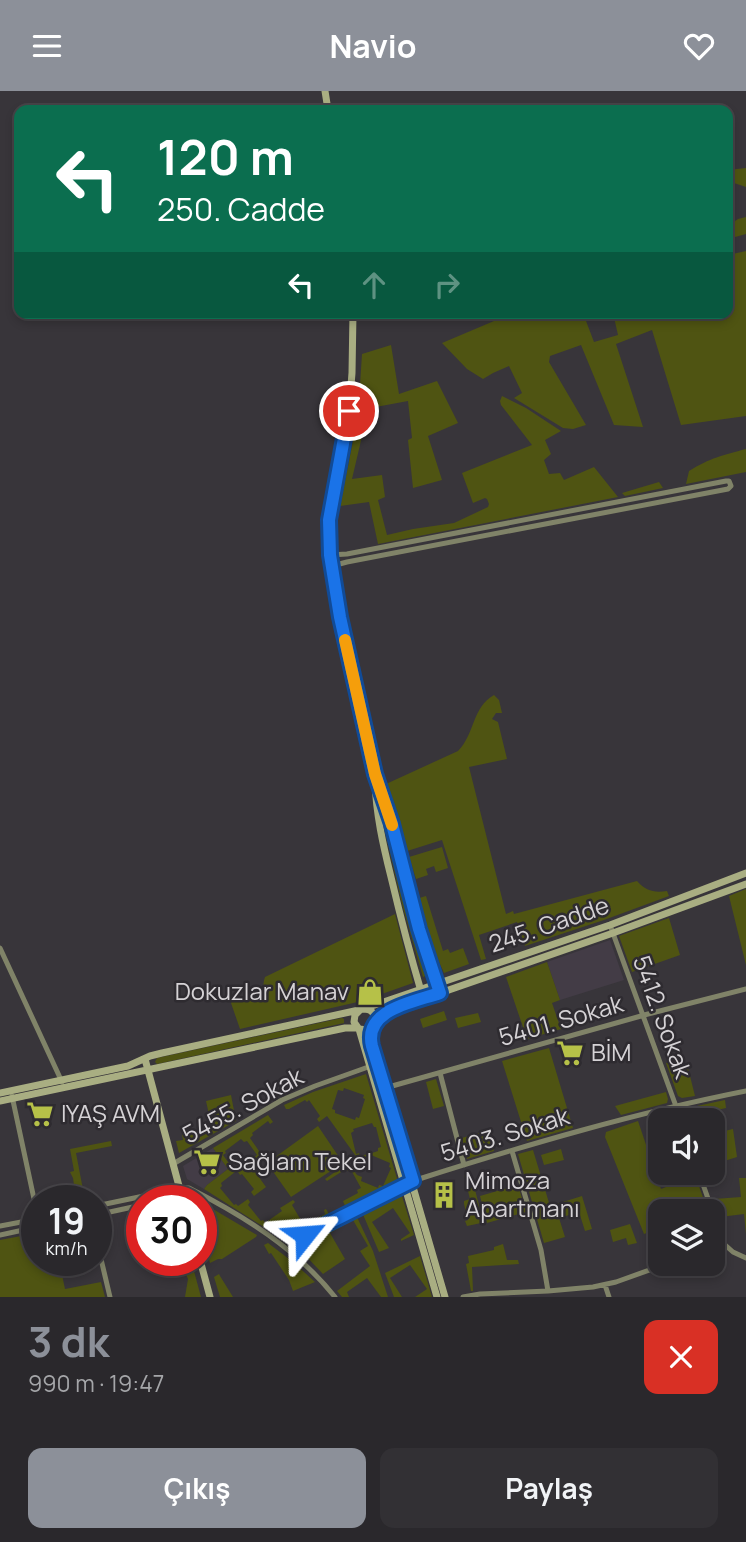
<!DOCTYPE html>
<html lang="tr">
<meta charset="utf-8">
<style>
:root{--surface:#2a282c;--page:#323034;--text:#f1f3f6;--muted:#a5a6a9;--line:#464448;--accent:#8c9099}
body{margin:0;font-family:Manrope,sans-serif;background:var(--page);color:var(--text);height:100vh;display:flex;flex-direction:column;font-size:26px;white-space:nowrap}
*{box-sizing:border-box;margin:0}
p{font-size:23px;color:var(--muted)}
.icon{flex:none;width:38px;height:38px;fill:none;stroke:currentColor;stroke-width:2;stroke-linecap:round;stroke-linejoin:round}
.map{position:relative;height:1206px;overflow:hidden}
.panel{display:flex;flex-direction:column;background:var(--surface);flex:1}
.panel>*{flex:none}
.banner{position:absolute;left:14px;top:14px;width:719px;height:214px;border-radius:14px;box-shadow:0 4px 10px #0003,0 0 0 2px var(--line);background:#0b6e4f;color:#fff;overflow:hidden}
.fabs{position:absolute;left:648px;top:1017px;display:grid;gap:14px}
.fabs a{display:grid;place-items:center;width:77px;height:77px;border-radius:14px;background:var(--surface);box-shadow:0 4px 10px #0003,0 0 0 2px var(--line);font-size:35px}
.speed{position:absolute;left:21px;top:1094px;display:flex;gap:14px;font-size:35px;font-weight:700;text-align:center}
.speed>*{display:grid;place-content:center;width:91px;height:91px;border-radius:50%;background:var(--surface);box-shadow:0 4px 10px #0003,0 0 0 2px var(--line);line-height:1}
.speed small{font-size:18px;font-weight:400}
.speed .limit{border:10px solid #d22;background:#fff;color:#111}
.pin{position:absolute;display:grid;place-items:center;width:60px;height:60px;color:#fff;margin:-30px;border:4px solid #fff;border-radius:50%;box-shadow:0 2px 7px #0007}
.me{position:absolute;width:77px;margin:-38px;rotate:62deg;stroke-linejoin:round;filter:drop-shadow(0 0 5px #0008)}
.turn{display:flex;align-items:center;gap:24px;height:147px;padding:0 28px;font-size:32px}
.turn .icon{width:91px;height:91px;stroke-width:2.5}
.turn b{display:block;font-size:49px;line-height:60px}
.lanes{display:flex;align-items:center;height:66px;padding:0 28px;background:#0003;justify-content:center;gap:35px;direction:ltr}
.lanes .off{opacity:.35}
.round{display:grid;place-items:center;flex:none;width:74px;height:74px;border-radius:14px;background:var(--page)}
.headline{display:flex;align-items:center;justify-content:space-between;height:119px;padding:0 28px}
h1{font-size:42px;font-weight:700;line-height:52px;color:var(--accent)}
.cta{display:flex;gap:14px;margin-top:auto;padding:14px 28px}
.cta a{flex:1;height:80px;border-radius:14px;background:var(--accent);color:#fff;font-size:28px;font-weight:700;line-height:80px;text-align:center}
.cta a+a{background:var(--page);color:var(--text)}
header{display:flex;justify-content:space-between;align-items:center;height:91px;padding:0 28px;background:var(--accent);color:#fff;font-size:32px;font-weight:700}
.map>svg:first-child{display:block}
</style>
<header><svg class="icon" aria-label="menu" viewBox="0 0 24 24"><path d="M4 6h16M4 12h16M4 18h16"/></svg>Navio<svg class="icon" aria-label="heart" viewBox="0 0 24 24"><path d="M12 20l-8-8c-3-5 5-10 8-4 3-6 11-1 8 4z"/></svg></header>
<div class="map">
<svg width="746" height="1206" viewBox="0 0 746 1206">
<rect width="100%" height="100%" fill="#38353a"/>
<path fill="#433c46" d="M 610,849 L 624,889 L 560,909 L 547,871 Z
M 213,1057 L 228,1078 L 207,1094 L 204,1098 L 187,1088 L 183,1075 Z"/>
<path fill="#4f5412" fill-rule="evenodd" d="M 746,77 L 746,96 L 728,90 L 728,79 Z
M 746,126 L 746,143 L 728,148 L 728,135 L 738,128 Z
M 746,160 L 746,325 L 681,334 L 652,239 L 616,253 L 643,336 L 614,334 L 581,254 L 550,265 L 549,271 L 586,334 L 573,338 L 563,337 L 514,307 L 522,302 L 509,275 L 493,282 L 483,288 L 467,278 L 442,252 L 513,222 L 583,222 L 594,251 L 618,244 L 613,222 L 728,222 L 728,164 Z
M 391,254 L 399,303 L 437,290 L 458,332 L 428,345 L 442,389 L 413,397 L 408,349 L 412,347 L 408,310 L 365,318 L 363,341 L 352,388 L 382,384 L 385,406 L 378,409 L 387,444 L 413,438 L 454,432 L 488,416 L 489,413 L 487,408 L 485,407 L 473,412 L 462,382 L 532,354 L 501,314 L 500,310 L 502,305 L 526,317 L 561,340 L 545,349 L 551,363 L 544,369 L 549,383 L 560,382 L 564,389 L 594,376 L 618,406 L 378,453 L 369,411 L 340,415 L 358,325 L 362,263 Z
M 746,358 L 746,381 L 686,393 L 689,380 C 710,367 723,364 746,358 Z
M 659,391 L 663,397 L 625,405 L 622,402 Z
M 494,604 L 499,609 L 502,622 L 496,622 L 492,628 L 498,631 L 507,668 L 469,676 L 506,823 L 513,820 L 514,823 L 637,790 C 646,800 654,802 667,800 L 669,805 L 604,829 L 525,855 L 517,831 L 479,844 L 486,868 L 481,869 L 442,749 L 404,761 L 386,693 L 458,660 C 475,643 472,616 494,604 Z
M 382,715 L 405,808 L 428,884 L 423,886 L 403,817 L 382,728 L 380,720 Z
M 442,756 L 448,777 L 436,781 L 434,775 L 426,778 L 428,784 L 416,788 L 409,766 Z
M 746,798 L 746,874 L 729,805 Z
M 426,805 L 443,860 L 448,858 L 450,862 L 463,857 L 469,873 L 444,882 L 430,851 L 416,808 Z
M 395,823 L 413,892 L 362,910 L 240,938 L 231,912 L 233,909 L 262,900 C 264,895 263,891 265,886 Z
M 669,827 L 680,864 L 632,881 L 619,845 Z
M 547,871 L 560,909 L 552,912 L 561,938 L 527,948 L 506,886 Z
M 444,920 L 447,929 L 423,937 L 420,928 Z
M 478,922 L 481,931 L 458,937 L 455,927 Z
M 342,927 L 344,928 L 344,932 L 157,973 L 155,971 L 157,967 Z
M 549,957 L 573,1037 L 527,1050 L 502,970 Z
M 679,968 L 681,975 L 687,973 L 695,1005 L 682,1007 L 678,1005 L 666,972 Z
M 366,983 L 398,1091 L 346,1117 L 343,1110 L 358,1102 L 357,1099 L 361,1097 L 351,1079 L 348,1080 L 346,1078 L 327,1090 L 325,1088 L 348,1072 L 357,1084 L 362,1086 L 361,1090 L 378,1097 L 379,1094 L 383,1095 L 391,1077 L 389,1076 L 390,1072 L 371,1064 L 372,1062 L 378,1060 L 378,1057 L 381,1056 L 376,1036 L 374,1036 L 372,1032 L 353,1038 L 354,1040 L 351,1042 L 356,1063 L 359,1062 L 360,1065 L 368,1063 L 363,1075 L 327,1025 L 319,1031 L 317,1028 L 320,1025 L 309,1009 L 307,1011 L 305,1009 L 289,1018 L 286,1018 L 284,1014 L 313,1001 ZM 344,997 L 364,1004 L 363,1007 L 365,1008 L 359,1027 L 356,1026 L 355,1029 L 335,1022 L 335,1019 L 332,1018 L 338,999 L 343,1000 Z
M 436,988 L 444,1015 L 433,1018 L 426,991 Z
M 666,1001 L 668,1008 L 667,1012 L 621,1024 L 615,1015 Z
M 231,1004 L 236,1030 L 179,1062 L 176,1050 L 183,1049 L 182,1044 L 191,1042 L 191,1040 L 195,1039 L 196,1042 L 207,1040 L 212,1037 L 206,1010 Z
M 725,1009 L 726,1017 L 694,1024 L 694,1029 L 687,1029 L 683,1018 Z
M 268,1024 L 273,1031 L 270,1033 L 268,1030 L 252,1042 L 253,1044 L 250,1047 L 261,1063 L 264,1061 L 266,1064 L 251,1075 L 266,1096 L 254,1105 L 251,1101 L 254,1098 L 242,1083 L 240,1084 L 238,1081 L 255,1069 L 254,1066 L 257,1064 L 247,1050 L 244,1051 L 241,1048 L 225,1060 L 226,1062 L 223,1064 L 235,1081 L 221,1092 L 222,1095 L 220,1097 L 234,1114 L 236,1113 L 238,1115 L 248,1108 L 250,1111 L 248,1114 L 261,1130 L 263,1129 L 265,1132 L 282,1120 L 280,1117 L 293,1109 L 295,1111 L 292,1114 L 302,1131 L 304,1130 L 306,1133 L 325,1123 L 324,1119 L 326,1118 L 330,1125 L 294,1144 L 286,1150 L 204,1098 L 207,1094 L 228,1078 L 213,1057 Z
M 638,1030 L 661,1098 L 666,1096 L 661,1082 L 692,1082 L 694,1087 L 696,1087 L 708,1120 L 684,1120 L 687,1119 L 685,1109 L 674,1111 L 676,1120 L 660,1120 L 660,1137 L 644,1143 L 605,1046 L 606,1041 Z
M 318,1035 L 343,1072 L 291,1106 L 267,1072 Z
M 733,1038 L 737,1066 L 712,1074 L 712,1043 Z
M 488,1039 L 494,1060 L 467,1068 L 462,1047 Z
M 111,1050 L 112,1055 L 76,1062 L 85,1109 L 76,1109 L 73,1087 L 70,1081 L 74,1080 L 70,1058 Z
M 561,1058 L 564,1069 L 544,1074 L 541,1064 Z
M 533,1059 L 550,1115 L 582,1105 L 592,1138 L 585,1140 L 579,1121 L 559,1127 L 565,1146 L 544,1152 L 518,1063 Z
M 471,1083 L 482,1126 L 480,1127 L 481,1132 L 467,1135 L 465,1130 L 468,1129 L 464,1113 L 464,1110 L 470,1108 L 464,1084 Z
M 739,1087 L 746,1087 L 746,1143 L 744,1123 L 720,1126 L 714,1108 L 741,1106 Z
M 518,1094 L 526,1121 L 487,1132 L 480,1105 Z
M 401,1102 L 414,1144 L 401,1150 L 401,1148 L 410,1142 L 393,1117 L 372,1131 L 389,1157 L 379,1161 L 362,1121 Z
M 201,1111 L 257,1144 L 256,1146 L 222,1168 L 218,1168 L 210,1172 L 201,1139 Z
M 356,1124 L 373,1160 L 388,1206 L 381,1206 L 367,1187 L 347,1201 L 349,1206 L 342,1206 L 337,1200 L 370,1175 L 360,1160 L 368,1155 L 353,1129 L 330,1142 L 345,1168 L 323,1183 L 301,1160 L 314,1146 Z
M 630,1133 L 637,1152 L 628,1154 L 626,1147 L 613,1151 L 610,1139 Z
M 37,1142 L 37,1169 L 59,1169 L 65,1198 L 101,1191 L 105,1206 L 0,1206 L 0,1149 Z
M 268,1152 L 293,1171 L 315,1191 L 293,1200 L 289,1189 L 271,1162 L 269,1163 L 264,1154 Z
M 503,1153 L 507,1169 L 518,1169 L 519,1173 L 472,1176 L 473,1200 L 471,1200 L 466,1173 L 469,1172 L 468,1165 L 494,1159 L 494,1156 Z
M 420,1165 L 432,1206 L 415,1206 L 427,1198 L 410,1174 L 390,1187 L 402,1206 L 394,1206 L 385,1182 Z
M 180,1169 L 191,1169 L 201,1206 L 185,1206 L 188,1188 Z
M 219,1183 L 220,1185 L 233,1206 L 220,1206 L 214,1186 Z"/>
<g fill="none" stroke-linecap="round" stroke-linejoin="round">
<path stroke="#808368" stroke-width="5" d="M 330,464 L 347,463 L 726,390 L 729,390 L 731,395 L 728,398 L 347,471 L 332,475
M 610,834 L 681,1029
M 0,857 L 62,991
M 440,982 L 464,1074
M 385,997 L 648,923 L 746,898
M 12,1005 L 37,1122
M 512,1060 L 541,1159 L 548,1200
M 173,1073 L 282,1009 L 315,995 L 371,975
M 699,1082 L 724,1153 L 733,1161 L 746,1167
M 166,1110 L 182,1106
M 96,1115 L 182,1097 L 189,1097 C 244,1125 297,1158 335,1206
M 96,1124 L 142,1114
M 0,1135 L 37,1128
M 0,1144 L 37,1136
M 96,1147 L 110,1206
M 712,1157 L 724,1153
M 289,1159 L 299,1148 L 310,1141 L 400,1096 L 419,1088 C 526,1054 635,1022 746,1000
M 605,1194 L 609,1206
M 463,1206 L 480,1203 L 548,1200 L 593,1196 L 616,1191 L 669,1172"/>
<path stroke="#a9ae82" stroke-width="7" d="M 325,0 L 328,19
M 353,222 L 352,282 L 349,319 L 336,384 L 329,429 L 332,475 L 344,546 L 375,683 L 387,715 L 419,838 L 440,902
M 375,690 C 376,723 383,754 391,786 C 400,824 410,863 421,900
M 363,918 C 372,918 376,923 375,932 L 368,939 L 359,938 L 354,931 L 355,924 L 360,919 L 610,834 L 746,782
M 376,931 L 382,924 L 394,918 L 613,842 L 746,793
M 372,936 L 370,944 L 372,955 L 445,1206
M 359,938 L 437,1206
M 145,968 L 183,1110
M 0,1002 L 128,975 L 150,965 L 162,962 L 359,919
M 0,1010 L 345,937 L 358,937
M 200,1169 L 210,1206"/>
</g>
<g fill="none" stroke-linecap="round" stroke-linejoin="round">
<defs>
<path id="route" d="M 305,1144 L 413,1090 L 372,955 C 363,918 415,911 440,902 L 419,838 L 392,733 L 375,683 L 340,526 L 330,464 L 329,429 L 349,320"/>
</defs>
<use href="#route" stroke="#114b97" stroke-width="18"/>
<use href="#route" stroke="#1a73e8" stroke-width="12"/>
<path stroke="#f59e0b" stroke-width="12" d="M 345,549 L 375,683 L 392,734"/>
</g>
<defs>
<symbol id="shop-bare" viewBox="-9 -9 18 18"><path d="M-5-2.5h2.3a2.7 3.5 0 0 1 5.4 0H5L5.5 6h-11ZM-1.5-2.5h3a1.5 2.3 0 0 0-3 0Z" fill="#b6c148" stroke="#2e2b30" stroke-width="2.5" paint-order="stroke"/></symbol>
<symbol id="supermarket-bare" viewBox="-9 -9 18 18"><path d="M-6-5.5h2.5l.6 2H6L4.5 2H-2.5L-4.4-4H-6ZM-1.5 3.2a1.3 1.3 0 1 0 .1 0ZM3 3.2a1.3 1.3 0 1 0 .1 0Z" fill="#b6c148" stroke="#2e2b30" stroke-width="2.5" paint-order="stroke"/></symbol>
<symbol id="building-bare" viewBox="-9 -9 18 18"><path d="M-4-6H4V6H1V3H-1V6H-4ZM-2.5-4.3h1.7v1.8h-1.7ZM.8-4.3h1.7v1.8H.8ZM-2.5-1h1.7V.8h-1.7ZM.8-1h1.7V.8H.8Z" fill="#b6c148" stroke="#2e2b30" stroke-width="2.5" paint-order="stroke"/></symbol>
</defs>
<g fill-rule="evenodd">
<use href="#shop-bare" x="351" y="882" width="38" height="38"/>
<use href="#supermarket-bare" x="551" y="943" width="38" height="38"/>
<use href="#supermarket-bare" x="21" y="1004" width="38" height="38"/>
<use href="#supermarket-bare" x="188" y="1052" width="38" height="38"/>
<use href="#building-bare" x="425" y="1085" width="38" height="38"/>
</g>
<g text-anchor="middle" stroke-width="5" stroke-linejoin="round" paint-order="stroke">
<g font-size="24" fill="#d5d2d5" stroke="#2e2b30">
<text transform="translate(549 834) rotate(-19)" y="8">245. Cadde</text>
<text transform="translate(662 926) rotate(70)" y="8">5412. Sokak</text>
<text transform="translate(561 930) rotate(-16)" y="8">5401. Sokak</text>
<text transform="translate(243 1015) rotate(-28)" y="8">5455. Sokak</text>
<text transform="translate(505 1044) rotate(-17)" y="8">5403. Sokak</text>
</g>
<g font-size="24" fill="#d5d2d5" stroke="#2e2b30" text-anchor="start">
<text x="349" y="909" text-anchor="end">Dokuzlar Manav</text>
<text x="591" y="970">BİM</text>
<text x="61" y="1031">IYAŞ AVM</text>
<text x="228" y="1079">Sağlam Tekel</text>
<text x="465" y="1098">Mimoza<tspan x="465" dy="28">Apartmanı</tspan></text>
</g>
</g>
</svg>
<div class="fabs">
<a><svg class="icon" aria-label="sound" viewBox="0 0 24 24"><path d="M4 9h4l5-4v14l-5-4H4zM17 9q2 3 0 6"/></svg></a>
<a><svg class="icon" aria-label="layers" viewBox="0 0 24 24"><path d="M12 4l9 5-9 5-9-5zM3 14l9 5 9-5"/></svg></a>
</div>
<div class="speed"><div>19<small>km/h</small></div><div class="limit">30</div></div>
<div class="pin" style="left:349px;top:320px;background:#d93025"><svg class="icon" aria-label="arrive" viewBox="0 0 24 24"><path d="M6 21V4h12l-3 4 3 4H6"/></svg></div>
<svg class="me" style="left:305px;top:1144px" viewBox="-20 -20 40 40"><path d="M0-17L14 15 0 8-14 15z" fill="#1a73e8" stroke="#fff" stroke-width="4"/></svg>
<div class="banner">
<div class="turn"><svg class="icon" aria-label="left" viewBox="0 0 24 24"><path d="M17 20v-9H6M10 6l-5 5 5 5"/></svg><div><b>120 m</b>250. Cadde</div></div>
<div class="lanes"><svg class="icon" aria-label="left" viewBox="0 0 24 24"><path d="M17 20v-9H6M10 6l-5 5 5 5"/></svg><svg class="icon off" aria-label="ahead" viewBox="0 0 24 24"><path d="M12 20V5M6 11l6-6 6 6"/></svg><svg class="icon off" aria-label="right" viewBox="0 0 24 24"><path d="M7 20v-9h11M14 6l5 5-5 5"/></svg></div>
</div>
</div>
<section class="panel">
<div class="headline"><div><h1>3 dk</h1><p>990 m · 19:47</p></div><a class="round" style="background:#d93025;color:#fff"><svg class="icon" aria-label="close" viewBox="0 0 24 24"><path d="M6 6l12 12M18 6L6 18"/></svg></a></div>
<div class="cta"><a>Çıkış</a><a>Paylaş</a></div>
</section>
